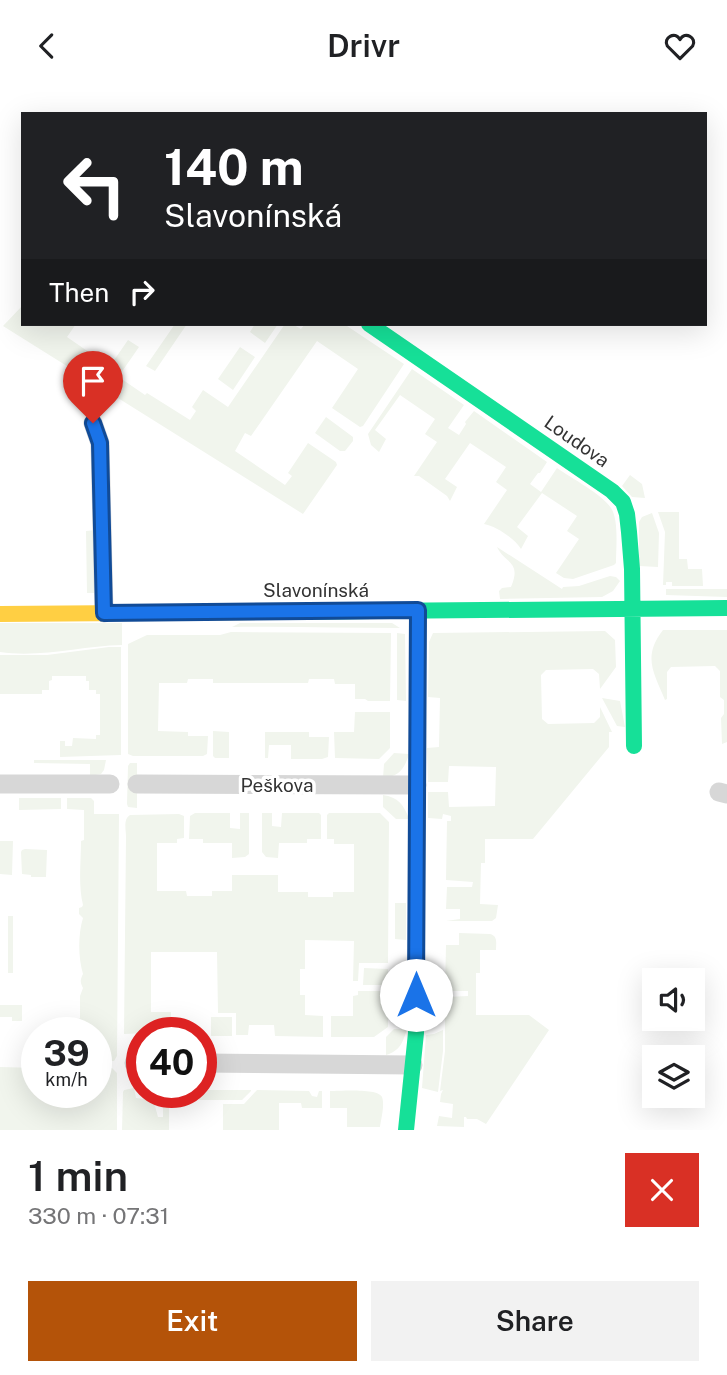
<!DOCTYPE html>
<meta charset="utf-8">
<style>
:root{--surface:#fff;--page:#f2f2f2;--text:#202124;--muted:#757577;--accent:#b45309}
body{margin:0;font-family:"Public Sans",sans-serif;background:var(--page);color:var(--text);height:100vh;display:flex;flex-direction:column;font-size:26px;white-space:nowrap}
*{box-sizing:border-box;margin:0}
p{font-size:23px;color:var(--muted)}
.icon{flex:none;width:38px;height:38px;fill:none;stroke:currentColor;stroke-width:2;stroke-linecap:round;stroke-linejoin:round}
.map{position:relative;height:1039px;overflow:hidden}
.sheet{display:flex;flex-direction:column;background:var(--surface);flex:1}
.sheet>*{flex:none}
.guide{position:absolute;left:21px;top:21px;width:686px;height:214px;border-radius:0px;box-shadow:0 7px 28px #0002;background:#202124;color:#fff;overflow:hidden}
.tools{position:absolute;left:642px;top:877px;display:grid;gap:14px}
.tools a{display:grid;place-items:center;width:63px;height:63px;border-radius:0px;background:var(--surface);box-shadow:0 7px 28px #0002;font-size:35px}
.speed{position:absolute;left:21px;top:926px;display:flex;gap:14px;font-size:35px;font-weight:700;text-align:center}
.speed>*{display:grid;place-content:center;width:91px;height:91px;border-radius:50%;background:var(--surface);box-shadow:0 7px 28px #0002;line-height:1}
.speed small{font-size:18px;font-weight:400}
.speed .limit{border:10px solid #d22;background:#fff;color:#111}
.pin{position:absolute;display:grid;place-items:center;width:60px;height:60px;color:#fff;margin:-72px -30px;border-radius:50% 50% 50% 0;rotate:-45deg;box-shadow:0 0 7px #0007}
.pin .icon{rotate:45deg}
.me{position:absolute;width:77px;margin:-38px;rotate:0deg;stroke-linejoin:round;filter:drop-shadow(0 0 5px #0008)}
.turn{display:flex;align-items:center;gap:24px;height:147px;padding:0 28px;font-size:32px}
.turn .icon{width:91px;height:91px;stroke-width:2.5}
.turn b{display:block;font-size:49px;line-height:60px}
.then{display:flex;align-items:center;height:66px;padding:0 28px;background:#0003;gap:14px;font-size:26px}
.round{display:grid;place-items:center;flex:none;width:74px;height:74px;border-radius:0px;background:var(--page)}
.summary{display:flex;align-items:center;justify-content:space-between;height:119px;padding:0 28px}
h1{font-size:42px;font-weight:600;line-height:52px}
.cta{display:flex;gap:14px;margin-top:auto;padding:14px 28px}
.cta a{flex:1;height:80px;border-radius:0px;background:var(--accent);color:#fff;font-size:28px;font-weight:600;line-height:80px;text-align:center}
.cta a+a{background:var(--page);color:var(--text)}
header{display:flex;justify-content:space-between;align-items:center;height:91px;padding:0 28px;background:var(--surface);font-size:32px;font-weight:600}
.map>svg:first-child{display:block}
</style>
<header><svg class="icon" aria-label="back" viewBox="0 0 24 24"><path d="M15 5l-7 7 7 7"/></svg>Drivr<svg class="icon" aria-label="heart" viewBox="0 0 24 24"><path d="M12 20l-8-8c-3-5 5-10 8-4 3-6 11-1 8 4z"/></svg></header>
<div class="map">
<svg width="727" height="1039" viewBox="0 0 727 1039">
<rect width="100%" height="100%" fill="#fff"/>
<path fill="#f1f5ed" d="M 23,214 L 23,233 L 76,233 L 67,246 L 96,266 L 94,269 L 145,304 L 147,302 L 190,329 L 196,320 L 192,316 L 203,299 L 228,316 L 285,233 L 292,233 L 301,238 L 305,233 L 344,233 L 404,273 L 363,335 L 360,336 L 332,317 L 358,278 L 317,250 L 251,345 L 245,342 L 235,360 L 285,394 L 292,385 L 288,382 L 308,352 L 336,371 L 337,374 L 303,423 L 3,235 Z
M 175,233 L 187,233 L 155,280 L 146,275 Z
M 255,233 L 278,233 L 265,252 L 250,241 Z
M 128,249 L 139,256 L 121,282 L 110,275 Z
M 240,256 L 255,266 L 233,299 L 218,288 Z
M 412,278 L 464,314 L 448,337 L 459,344 L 466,333 L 465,331 L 474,320 L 547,371 L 540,382 L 538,382 L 530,393 L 541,401 L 557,377 C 571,387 602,403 611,417 C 619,429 616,457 616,472 L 614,474 L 573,488 L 564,487 L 556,482 L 579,448 L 567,440 L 577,425 L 542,402 L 517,436 L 528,445 L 521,458 C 515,448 496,435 484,433 L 507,399 L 496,391 L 506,376 L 470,352 L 445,388 L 457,396 L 450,410 L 447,405 L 419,385 L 414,385 L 437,351 L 425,343 L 435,328 L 400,304 L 375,339 L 386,348 L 379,361 L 371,354 L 368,343 Z
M 326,326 L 353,346 L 353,350 L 345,360 L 340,360 L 315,342 Z
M 630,384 L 642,393 L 645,407 L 632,406 L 622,395 Z
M 658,421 L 679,421 L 679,468 L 687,468 L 688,478 L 702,478 L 703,495 L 672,495 L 672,491 L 666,491 L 666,494 L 663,494 L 665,441 Z
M 652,422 L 659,442 L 658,476 L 639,475 L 639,431 L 642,426 Z
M 96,439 L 96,502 L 87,502 L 86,440 Z
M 497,456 L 562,498 L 563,496 L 579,495 L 610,485 L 616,486 L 620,490 L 613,500 L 602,506 L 500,508 L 499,500 L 502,497 L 511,496 C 522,470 505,473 497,456 Z
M 666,498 L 727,498 L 727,506 L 666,504 Z
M 0,532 L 122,532 L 122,554 C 81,555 40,567 0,561 Z
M 240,532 L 392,532 L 400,537 C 344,537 288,535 232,536 Z
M 663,539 L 727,539 L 727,651 L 722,653 L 721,627 L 724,623 L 724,609 L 720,606 L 720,580 L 715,575 L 671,576 L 667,581 L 667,608 L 665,609 C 654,582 642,566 663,539 Z
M 605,540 L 615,549 L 616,576 L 600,598 L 599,583 L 593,578 L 546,579 L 541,584 L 542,628 L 548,633 L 594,632 L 600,626 L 600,616 L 612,641 L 609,641 L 609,656 L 533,748 L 485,748 L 485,772 L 481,772 L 480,813 L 498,814 L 496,827 L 492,830 L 446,830 L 460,828 L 460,818 L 446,818 L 447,796 L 472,796 L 473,791 L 446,789 L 447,730 L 451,730 L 451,725 L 443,723 L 442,728 L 428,727 L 428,701 L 448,701 L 449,716 L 495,715 L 496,676 L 449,675 L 448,691 L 428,691 L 427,657 L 439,656 L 440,607 L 428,606 L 429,551 L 433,542 Z
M 231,541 L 391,542 L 390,610 L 368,610 L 365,608 L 355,608 L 355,593 L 335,593 L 334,588 L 309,588 L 308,592 L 213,592 L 213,588 L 188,588 L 187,592 L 159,592 L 158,640 L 188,641 L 188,645 L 208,645 L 207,663 L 203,665 L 133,665 L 128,663 L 128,553 L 147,544 L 220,544 Z
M 397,542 L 405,543 L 406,610 L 397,609 Z
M 109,556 L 121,556 L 121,664 L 60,666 L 60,650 L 65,650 L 65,655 L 72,655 L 73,647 L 96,648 L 96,644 L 100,644 L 100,603 L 96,603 L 96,599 L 89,599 L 89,590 L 86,590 L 86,585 L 52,585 L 52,589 L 49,590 L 49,599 L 42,599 L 42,603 L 0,603 L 0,564 L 47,564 Z
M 602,607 L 620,610 L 625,636 L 617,635 Z
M 355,621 L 390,621 L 390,657 L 379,668 L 335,667 L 334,641 L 354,641 Z
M 213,640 L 229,641 L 229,667 L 215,667 L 213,665 Z
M 265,641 L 309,641 L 309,646 L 329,646 L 328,666 L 322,668 L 291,668 L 291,654 L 269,654 L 268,667 L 265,667 Z
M 394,662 L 409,663 C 405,677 399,686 383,687 L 384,673 Z
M 34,669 L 106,669 L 104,679 L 101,683 L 90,685 L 90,673 L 34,672 Z
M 130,672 L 137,672 L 137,717 L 128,716 L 127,713 L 128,675 Z
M 383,704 C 398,706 404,714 409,728 L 396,728 L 383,716 Z
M 19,707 L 61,707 L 61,718 L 19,719 Z
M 67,707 L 91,707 L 94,710 L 94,723 L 119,723 L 117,965 L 114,970 L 96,970 L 96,942 L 80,941 L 80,938 L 78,937 L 78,929 L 80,927 L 80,905 L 83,897 C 80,891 80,889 83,883 C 78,866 78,843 83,827 L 79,823 L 79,817 L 82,816 L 83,814 C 78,794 81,771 81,750 L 84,749 L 84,719 L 67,718 Z
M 195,722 L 230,722 L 230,737 L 240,738 L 240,722 L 249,722 L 249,763 L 245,766 L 232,767 L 232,752 L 203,752 L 203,748 L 189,748 L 190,725 Z
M 262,722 L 272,722 L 272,735 L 281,736 L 282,722 L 319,722 L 321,724 L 321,748 L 307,748 L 307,752 L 279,752 L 278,767 L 266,766 L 262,761 Z
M 329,722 L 380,722 L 389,731 L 388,872 L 359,872 L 358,890 L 353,890 L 354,850 L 305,849 L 305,878 L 300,878 L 300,904 L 305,904 L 305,924 L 323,925 L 323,946 L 275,945 L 274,934 L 249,934 L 248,944 L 236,944 L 236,922 L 218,922 L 217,861 L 151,861 L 151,921 L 171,921 L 171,941 L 124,943 L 126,746 C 126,739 123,728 130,724 L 179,723 L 184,725 L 184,747 L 177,748 L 177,752 L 157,752 L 157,800 L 186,800 L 187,805 L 212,805 L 212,800 L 232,800 L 232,784 L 278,784 L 278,801 L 308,801 L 308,806 L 333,806 L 333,801 L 354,801 L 354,753 L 334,753 L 334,748 L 327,748 L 327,724 Z
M 0,750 L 13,750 L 12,784 L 0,783 Z
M 25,758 L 47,759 L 46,786 L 31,786 L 31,784 L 22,783 L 21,761 L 22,759 Z
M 395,812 L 406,812 L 406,849 L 395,848 Z
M 8,825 L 13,825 L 13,882 L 8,882 Z
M 459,842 L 490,843 C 498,845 496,852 496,859 L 480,859 L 480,882 L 476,882 L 476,924 L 529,924 L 549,939 L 486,1033 L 477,1028 L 467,1028 L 466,1026 L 464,1026 L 464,1036 L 437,1035 L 439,1025 L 452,1027 L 453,1013 L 440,1011 L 441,1003 L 443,999 L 440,1000 L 445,960 L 445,907 L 447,906 L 468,905 L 468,900 L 447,900 L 445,899 L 446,854 L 459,854 Z
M 364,877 L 388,878 L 388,894 L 363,894 Z
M 358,900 L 388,900 L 388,936 L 374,946 L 331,946 L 331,925 L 353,925 L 353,905 L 358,904 Z
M 0,914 L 22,914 L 22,930 L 12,930 L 12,926 L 0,926 Z
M 211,926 L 232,926 L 232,945 L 211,945 Z
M 394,938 L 407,938 C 403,951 400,960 386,964 L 386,946 Z
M 443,939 L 443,960 L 438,1001 L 422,997 L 426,944 L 434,943 Z
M 0,976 L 37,977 L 37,1001 L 96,1001 L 96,977 L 112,977 L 117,982 L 117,1039 L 0,1039 Z
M 134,997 L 136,1007 L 145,1008 L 146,1001 L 153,1001 C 153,1010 156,1018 158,1026 L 163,1026 L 163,1015 L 159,1011 L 159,1001 L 183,1001 L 183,1013 L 169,1014 L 169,1039 L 122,1039 L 123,1001 L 124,999 Z
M 207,999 L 251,999 L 251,1000 L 242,1009 L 199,1009 L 199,1002 L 206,1002 Z
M 257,999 L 309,1000 L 312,1005 L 317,1006 L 319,1000 L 322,1000 L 322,1017 L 302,1017 L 301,1012 L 279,1012 L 279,1039 L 223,1039 L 223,1013 L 244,1013 Z
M 330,1000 C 341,1000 378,997 382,1006 C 385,1014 381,1028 380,1036 L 347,1036 L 347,1017 L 330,1017 Z"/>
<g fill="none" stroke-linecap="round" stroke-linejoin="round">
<path stroke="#d7d7d7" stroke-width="19" d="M 93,332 L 100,352 L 104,522
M 0,693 L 110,693
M 137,693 L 417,694
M 719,701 L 727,703
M 134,972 L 142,972
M 201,972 L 413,974"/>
<path stroke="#16e098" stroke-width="16" d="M 369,233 L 612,400 L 623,411 L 627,423 L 629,441 L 632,478 L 634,655
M 262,521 L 727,517
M 406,1039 L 416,942 L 418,519"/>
<path stroke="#ffcf43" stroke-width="16" d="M 0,523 L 262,521"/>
</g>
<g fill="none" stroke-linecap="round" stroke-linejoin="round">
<defs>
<path id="route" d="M 93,332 L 100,352 L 104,522 L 418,519 L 416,904"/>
</defs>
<use href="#route" stroke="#114b97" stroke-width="18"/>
<use href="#route" stroke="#1a73e8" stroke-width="12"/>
</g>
<g text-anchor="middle" stroke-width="7" stroke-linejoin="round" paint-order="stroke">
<g font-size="19" fill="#333" stroke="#fff">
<text transform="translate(577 350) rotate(35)" y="7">Loudova</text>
<text x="316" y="506">Slavonínská</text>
<text x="277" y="701">Peškova</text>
</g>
</g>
</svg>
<div class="tools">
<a><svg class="icon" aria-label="sound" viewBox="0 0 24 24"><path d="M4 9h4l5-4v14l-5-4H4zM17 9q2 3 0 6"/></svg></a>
<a><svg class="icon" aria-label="layers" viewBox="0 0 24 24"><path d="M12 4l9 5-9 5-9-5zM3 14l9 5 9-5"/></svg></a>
</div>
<div class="speed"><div>39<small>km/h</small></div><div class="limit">40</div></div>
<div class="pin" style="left:93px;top:332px;background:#d93025"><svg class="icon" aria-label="arrive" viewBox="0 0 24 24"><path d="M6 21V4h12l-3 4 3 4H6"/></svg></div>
<svg class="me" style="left:416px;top:904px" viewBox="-20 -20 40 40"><circle r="19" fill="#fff"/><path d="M0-13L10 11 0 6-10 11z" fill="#1a73e8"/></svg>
<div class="guide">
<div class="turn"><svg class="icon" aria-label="left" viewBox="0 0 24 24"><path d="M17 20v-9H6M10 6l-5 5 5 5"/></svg><div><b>140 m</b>Slavonínská</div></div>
<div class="then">Then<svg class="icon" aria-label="right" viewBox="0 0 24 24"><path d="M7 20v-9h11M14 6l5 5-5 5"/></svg></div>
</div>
</div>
<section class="sheet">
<div class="summary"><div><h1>1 min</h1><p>330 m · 07:31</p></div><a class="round" style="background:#d93025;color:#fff"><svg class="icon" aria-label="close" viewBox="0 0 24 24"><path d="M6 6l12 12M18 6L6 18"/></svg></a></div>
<div class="cta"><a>Exit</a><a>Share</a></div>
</section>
